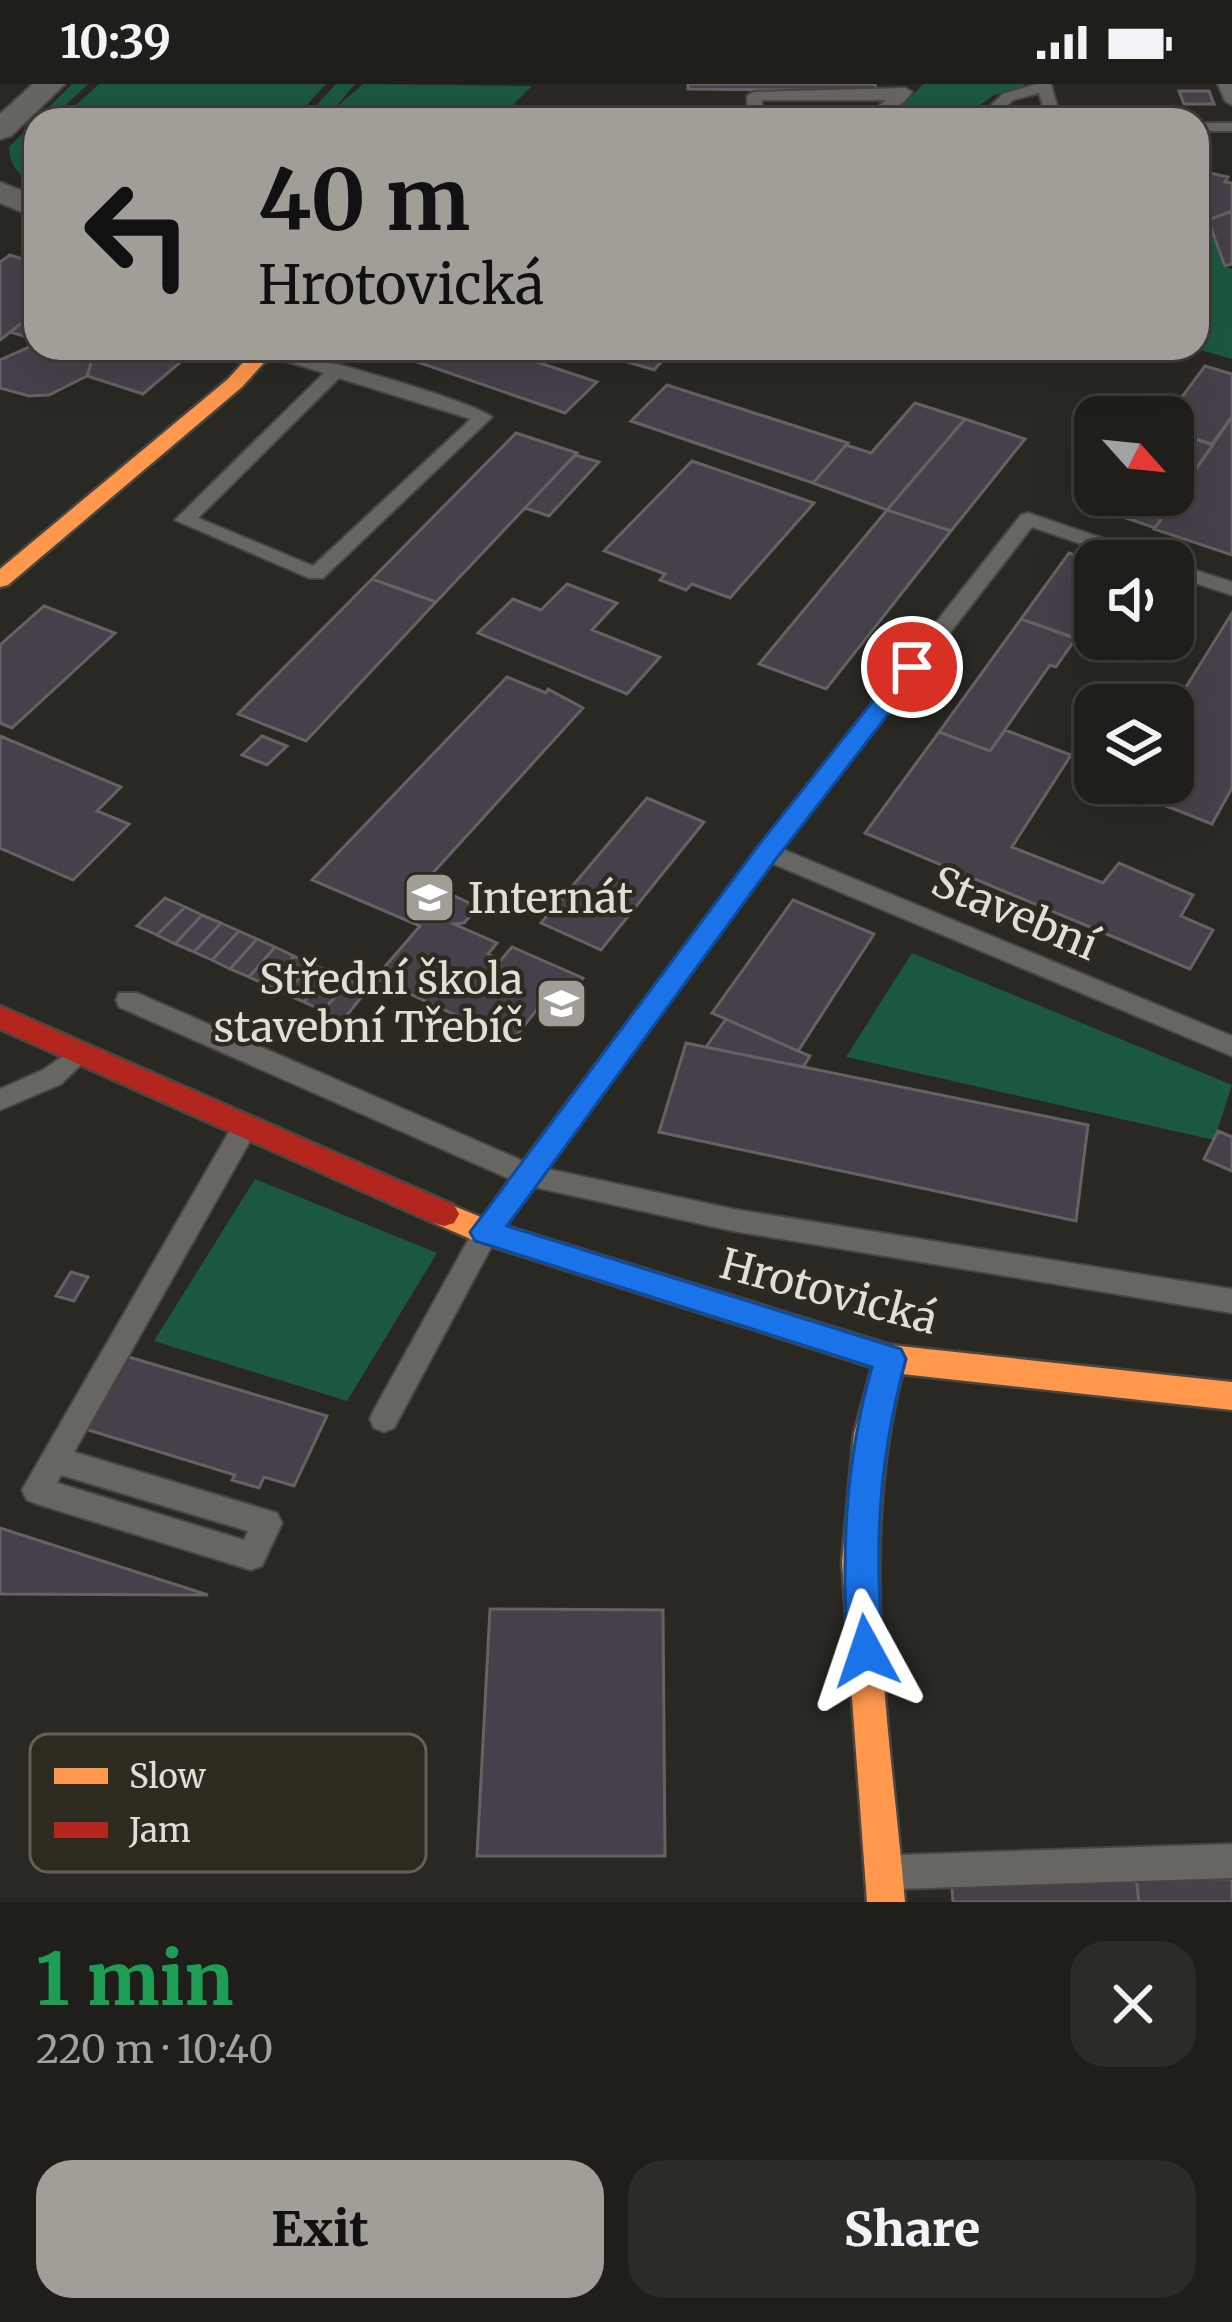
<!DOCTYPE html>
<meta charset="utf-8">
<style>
:root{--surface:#201e1a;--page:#2d2b27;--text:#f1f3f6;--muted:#a2a2a2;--line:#3d3c39;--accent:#a19e98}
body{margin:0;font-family:Merriweather,serif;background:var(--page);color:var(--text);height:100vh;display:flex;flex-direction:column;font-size:45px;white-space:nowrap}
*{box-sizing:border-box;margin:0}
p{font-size:39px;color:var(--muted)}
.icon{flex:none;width:66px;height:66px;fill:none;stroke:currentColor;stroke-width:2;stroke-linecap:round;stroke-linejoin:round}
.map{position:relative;height:1818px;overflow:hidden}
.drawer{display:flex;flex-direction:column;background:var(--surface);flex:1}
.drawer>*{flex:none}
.banner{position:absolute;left:24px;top:24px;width:1185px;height:252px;border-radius:36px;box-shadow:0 12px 48px #0002,0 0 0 3px var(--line);background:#a19e98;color:#111;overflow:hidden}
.needle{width:78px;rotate:117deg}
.fabs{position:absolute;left:1074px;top:312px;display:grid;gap:24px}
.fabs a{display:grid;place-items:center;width:120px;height:120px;border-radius:24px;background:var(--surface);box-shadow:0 12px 48px #0002,0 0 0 3px var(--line);font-size:60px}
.pin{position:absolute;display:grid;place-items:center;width:102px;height:102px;color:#fff;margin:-51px;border:6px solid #fff;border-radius:50%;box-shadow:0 3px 12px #0007}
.me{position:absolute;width:132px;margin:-66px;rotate:355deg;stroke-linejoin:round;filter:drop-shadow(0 0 9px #0008)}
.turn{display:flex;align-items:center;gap:42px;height:252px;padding:0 36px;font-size:54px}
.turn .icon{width:156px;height:156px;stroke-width:2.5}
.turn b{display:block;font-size:84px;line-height:102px}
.round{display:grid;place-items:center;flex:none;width:126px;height:126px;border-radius:36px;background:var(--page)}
.summary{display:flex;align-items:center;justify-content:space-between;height:204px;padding:0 36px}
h1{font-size:72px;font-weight:800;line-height:90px;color:#1e9e55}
.button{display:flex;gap:24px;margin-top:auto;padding:24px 36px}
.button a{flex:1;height:138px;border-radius:36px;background:var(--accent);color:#111;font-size:48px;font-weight:800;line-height:138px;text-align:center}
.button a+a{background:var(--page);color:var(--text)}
.status{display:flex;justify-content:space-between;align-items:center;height:84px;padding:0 60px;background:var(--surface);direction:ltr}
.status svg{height:33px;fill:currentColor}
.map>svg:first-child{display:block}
</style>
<div class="status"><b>10:39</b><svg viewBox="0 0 49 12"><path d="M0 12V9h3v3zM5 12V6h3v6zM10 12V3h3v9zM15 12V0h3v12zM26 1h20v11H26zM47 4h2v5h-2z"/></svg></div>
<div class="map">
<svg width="1232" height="1818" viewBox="0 0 1232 1818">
<rect width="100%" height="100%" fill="#2a2822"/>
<path fill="#1b593f" d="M 72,0 L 88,0 L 50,36 L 36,36 L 36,49 L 26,62 C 27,78 36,85 36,100 C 19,91 10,84 9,63 Z
M 99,0 L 326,0 L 293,36 L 60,36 Z
M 336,0 L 355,0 L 332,27 L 363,0 L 532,2 L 498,36 L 366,36 L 330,28 L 322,36 L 303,36 Z
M 923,0 L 1024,0 L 1026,3 L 994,11 L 959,36 L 943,32 L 889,36 Z
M 1197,133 L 1208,136 L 1225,182 L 1232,185 L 1232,275 L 1193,264 Z
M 912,869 L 1232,1001 L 1214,1056 L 846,973 Z
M 255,1095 L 437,1169 L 347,1317 L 154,1257 Z"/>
<path fill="#46404a" stroke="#646262" stroke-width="3" d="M 688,0 L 875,0 L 876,7 L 688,5 Z
M 1179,7 L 1209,7 L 1214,20 L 1184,20 Z
M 1201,87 L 1228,93 L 1225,98 L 1232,99 L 1232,127 L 1208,136 L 1197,133 L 1197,91 Z
M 1232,127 L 1232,180 L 1225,182 L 1208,136 Z
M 10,171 L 36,179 L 36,228 L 0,256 L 0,178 Z
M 36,228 L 36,256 L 10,248 Z
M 36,260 L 77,264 L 87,269 L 91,279 L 87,292 L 49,311 L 29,312 L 0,304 L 0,276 Z
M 77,264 L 197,264 L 143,310 L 87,292 L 91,279 Z
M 377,264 L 495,264 L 597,298 L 565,329 Z
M 599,264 L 674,264 L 654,286 L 595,268 Z
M 1205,282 L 1232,290 L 1232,332 L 1212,360 L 1173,348 L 1173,333 L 1167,333 Z
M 667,301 L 848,359 L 813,399 L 631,337 Z
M 915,319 L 965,335 L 887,426 L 813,399 L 846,361 L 871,369 Z
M 1232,333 L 1232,471 L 1154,445 Z
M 965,335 L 1025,355 L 951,447 L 887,426 Z
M 1173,348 L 1213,361 L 1155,444 L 1100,425 L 1111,411 L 1173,411 Z
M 516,349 L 577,369 L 436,518 L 372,495 Z
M 575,371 L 599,378 L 549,432 L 525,424 Z
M 692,377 L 814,419 L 730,514 L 692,500 L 686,506 L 660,496 L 665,490 L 604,467 Z
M 887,426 L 951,447 L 826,605 L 759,580 Z
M 1069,469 L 1095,478 L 1095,555 L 1110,555 L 1104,565 L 1021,535 Z
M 372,495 L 436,518 L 306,657 L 238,630 Z
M 567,500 L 617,519 L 592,546 L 660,573 L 627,610 L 478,549 L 513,515 L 541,526 Z
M 44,522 L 115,549 L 12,644 L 0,639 L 0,561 Z
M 1232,529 L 1232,704 L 1212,740 L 1123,705 L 1127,699 L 1173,699 L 1173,624 Z
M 1021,535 L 1076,554 L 1056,583 L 1050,581 L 990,667 L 939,648 Z
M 507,593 L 546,609 L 548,605 L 583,624 L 411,813 L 435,823 L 448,809 L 478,823 L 464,839 L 454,840 L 497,859 L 488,870 L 501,876 L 512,863 L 583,894 L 555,930 L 539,923 L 512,957 L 375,894 L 420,842 L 312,796 Z
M 1005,646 L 1071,671 L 1012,763 L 1103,799 L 1119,779 L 1193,811 L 1181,832 L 1213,846 L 1190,885 L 865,749 L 939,648 L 990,667 Z
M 0,652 L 121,703 L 97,727 L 129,740 L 73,796 L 0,764 Z
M 262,652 L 287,662 L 267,681 L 242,671 Z
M 647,714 L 704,738 L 601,866 L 541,839 Z
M 165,814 L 185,823 L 157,851 L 137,842 Z
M 793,816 L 874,850 L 798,967 L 712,929 Z
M 185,823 L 202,831 L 175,860 L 157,851 Z
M 202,831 L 221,839 L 194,868 L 175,860 Z
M 221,839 L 239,847 L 212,876 L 194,868 Z
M 239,847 L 257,855 L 230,885 L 212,876 Z
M 257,855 L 275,863 L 249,893 L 230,885 Z
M 275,863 L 294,872 L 268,902 L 249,893 Z
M 294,872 L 311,880 L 285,910 L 268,902 Z
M 311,880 L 330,888 L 304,918 L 285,910 Z
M 330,888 L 349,896 L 323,927 L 304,918 Z
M 349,896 L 368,905 L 343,936 L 323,927 Z
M 726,935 L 798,967 L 810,972 L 803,983 L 706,963 Z
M 686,959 L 1088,1041 L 1076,1137 L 659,1048 Z
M 1218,1047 L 1232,1053 L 1232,1087 L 1204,1075 Z
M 71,1188 L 88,1193 L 74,1217 L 56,1212 Z
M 122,1271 L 327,1332 L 294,1402 L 264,1393 L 259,1404 L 232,1396 L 235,1391 L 82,1344 Z
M 0,1444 L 208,1511 L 0,1510 Z
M 490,1525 L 663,1526 L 665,1772 L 477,1772 Z
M 951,1793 L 1136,1794 L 1139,1818 L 953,1818 Z
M 1136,1794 L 1232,1795 L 1232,1818 L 1139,1818 Z"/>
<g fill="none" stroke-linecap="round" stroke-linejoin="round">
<defs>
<path id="lane" d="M 1037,0 L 1051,0 L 1061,36 L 1047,36 L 1039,9 L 1013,16 L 998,30 L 1009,36 L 985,36 L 980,32 L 1003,10 Z
M 1218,0 L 1232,0 L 1232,21 L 1225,17 Z
M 905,4 L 912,8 C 902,23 881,36 862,36 L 886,16 L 762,16 L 762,36 L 748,36 L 747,12 L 754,8 Z
M 1197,39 L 1232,39 L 1232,47 L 1197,47 Z
M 258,264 C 290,264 468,315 492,333 L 323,494 L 309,494 L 175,436 L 324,289 L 260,269 ZM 339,294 L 471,335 L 313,482 L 198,434 Z
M 1028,429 L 1158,473 L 1161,477 L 1132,477 L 1032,443 L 782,765 L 1232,952 L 1232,972 L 771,779 L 548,1085 L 733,1125 L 1232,1205 L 1232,1229 L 733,1147 L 534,1103 L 495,1156 L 394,1344 L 384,1348 L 374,1344 L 370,1335 L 374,1326 L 477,1140 L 510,1095 L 119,923 L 116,916 L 119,909 L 137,909 L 523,1077 L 759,762 L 1021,431 Z
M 1173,479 L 1232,498 L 1232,511 L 1173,492 Z
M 80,960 L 89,963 L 92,970 L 61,1000 L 0,1026 L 0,1005 L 43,986 Z
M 245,1033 L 254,1036 L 258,1043 L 74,1368 L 277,1429 L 282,1439 L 262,1482 L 251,1486 L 37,1420 L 27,1416 L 22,1406 L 236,1036 ZM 61,1391 L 248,1447 L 244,1456 L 57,1399 Z
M 1232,1760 L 1232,1794 L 898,1805 L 886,1800 L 881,1788 L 886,1776 L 898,1771 Z"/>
<path id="street" d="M 33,0 L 65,0 L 11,52 L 0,55 L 0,30 Z
M 0,98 L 36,112 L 36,134 L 0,119 Z"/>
<path id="slow" d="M 256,264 L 277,264 L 242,303 L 8,501 L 0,503 L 0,485 L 228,295 Z
M 444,1118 L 493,1138 L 890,1261 L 1232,1298 L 1232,1326 L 902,1290 C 857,1463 890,1643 905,1818 L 867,1818 L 842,1478 L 854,1350 L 872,1283 L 475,1157 L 434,1139 L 429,1130 L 434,1121 Z"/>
<path id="jam" d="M 0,922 L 454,1121 L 459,1130 L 454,1139 L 444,1142 L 434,1139 L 0,945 Z"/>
</defs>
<use href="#lane" stroke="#474640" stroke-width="4"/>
<use href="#street" stroke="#474640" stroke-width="4"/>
<use href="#slow" stroke="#474640" stroke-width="5"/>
<use href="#jam" stroke="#474640" stroke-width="5"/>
<use href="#lane" fill="#676662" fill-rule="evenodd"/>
<use href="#street" fill="#676662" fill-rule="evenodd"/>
<use href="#slow" fill="#ff974d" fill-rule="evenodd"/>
<use href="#jam" fill="#b3261e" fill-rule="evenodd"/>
</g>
<path fill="#1a73e8" stroke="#114b97" stroke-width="3" d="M 912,575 L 920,578 L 920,589 L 776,775 L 507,1142 L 901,1265 L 906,1275 C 878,1378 874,1461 883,1567 L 878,1579 L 866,1584 L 853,1579 L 848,1567 C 841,1469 845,1378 872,1283 L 485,1160 L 475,1157 L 470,1148 L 758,762 L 904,578 Z"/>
<defs>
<symbol id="university-square" viewBox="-11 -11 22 22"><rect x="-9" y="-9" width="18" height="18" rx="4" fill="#a19e98" stroke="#2d2a1f"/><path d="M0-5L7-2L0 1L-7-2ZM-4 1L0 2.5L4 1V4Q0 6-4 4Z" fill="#fff"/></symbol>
<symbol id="school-square" viewBox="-11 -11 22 22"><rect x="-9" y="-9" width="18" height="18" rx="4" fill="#a19e98" stroke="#2d2a1f"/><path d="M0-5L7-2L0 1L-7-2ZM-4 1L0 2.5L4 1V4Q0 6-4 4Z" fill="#fff"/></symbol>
</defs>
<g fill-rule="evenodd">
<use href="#university-square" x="400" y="784" width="59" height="59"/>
<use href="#school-square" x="532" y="890" width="59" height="59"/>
</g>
<g text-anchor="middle" stroke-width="9" stroke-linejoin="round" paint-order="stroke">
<g font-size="42" fill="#e1ded7" stroke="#2d2a1f" text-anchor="start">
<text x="468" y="829">Internát</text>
<text x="523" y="910" text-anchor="end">Střední škola<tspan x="523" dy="48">stavební Třebíč</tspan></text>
</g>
<g font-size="42" fill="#e1ded7" stroke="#2d2a1f">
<text transform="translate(1015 829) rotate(23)" y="15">Stavební</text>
<text transform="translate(829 1207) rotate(15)" y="15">Hrotovická</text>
</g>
</g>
<rect x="30" y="1650" width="396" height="138" rx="18" fill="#2d2a1f" stroke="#636056" stroke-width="3"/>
<rect x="54" y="1684" width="54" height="16" fill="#ff974d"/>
<rect x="54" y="1738" width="54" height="16" fill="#b3261e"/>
<g font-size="33" fill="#e1ded7">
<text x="129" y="1704">Slow</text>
<text x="129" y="1758">Jam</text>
</g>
</svg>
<div class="fabs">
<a><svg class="needle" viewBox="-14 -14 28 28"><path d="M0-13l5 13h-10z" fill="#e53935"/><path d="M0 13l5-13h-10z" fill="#a2a2a2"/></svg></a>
<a><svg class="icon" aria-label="sound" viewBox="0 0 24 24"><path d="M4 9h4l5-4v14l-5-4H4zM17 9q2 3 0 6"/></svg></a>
<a><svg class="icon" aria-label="layers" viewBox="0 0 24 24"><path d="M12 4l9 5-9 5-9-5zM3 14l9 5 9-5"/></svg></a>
</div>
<div class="pin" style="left:912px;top:583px;background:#d93025"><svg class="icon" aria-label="arrive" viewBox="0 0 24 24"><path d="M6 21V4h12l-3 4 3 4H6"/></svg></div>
<svg class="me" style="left:866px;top:1567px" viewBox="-20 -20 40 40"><path d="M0-17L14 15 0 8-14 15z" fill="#1a73e8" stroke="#fff" stroke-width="4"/></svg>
<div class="banner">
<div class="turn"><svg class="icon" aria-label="left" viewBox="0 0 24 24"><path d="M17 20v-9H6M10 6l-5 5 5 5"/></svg><div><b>40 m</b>Hrotovická</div></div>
</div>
</div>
<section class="drawer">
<div class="summary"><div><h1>1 min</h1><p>220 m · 10:40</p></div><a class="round"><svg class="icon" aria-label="close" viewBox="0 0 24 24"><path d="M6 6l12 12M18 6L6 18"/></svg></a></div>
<div class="button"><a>Exit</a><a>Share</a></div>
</section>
